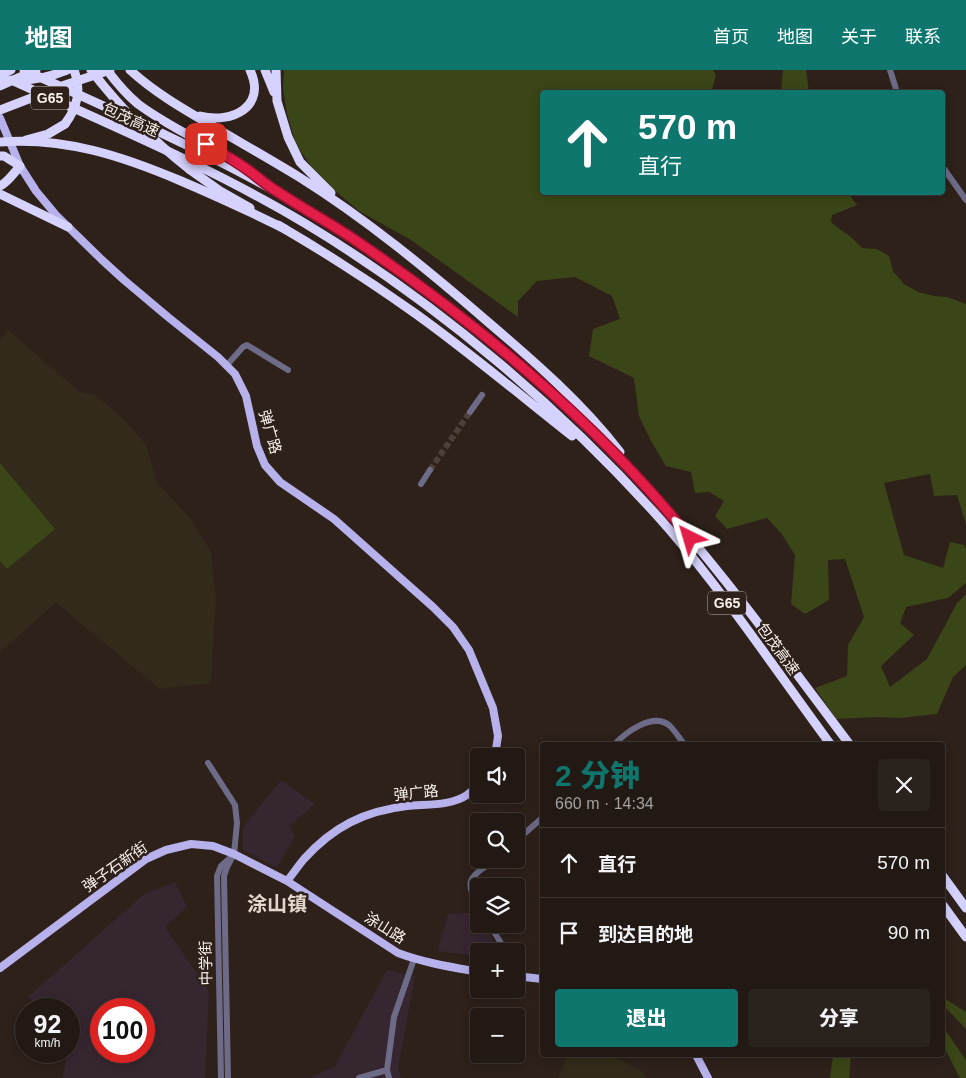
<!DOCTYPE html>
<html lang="zh">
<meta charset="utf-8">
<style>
:root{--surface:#221914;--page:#2a221d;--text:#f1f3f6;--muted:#a2a0a0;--line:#3f3834;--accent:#0f766e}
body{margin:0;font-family:Helvetica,"Noto Sans SC",sans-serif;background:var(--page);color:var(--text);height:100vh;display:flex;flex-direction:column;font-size:19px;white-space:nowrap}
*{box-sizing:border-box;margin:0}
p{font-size:16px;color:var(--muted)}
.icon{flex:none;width:28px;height:28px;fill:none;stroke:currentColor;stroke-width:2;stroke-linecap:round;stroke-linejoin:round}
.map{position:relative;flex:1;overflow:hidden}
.panel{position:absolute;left:540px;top:672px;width:405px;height:315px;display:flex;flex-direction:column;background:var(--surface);border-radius:5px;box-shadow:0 2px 12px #0003,0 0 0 1px var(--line)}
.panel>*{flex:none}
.guide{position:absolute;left:540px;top:20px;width:405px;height:105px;border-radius:5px;box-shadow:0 2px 12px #0003,0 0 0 1px var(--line);background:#0f766e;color:#fff;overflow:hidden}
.fabs{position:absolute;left:470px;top:678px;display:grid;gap:10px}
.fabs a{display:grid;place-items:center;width:55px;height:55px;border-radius:5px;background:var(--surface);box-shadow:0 2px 12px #0003,0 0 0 1px var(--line);font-size:25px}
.speed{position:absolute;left:15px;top:928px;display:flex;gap:10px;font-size:25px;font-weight:700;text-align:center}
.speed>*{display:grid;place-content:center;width:65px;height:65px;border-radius:50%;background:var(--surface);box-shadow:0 2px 12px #0003,0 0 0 1px var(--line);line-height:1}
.speed small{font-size:12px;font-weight:400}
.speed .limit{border:8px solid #d22;background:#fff;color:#111}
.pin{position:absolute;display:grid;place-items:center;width:42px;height:42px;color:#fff;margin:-21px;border-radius:10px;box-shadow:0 2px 8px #0006}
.me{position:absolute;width:55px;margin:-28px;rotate:320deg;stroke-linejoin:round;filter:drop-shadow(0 0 4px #0008)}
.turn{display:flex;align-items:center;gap:18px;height:105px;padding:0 15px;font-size:22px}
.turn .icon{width:65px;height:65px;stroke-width:2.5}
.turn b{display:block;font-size:35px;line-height:42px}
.round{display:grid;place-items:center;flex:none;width:52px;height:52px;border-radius:5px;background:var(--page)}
.summary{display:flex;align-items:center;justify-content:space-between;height:85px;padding:0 15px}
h1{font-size:30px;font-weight:800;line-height:38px;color:var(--accent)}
.primary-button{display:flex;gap:10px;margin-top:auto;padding:10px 15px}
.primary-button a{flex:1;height:58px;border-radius:5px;background:var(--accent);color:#fff;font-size:20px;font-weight:800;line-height:58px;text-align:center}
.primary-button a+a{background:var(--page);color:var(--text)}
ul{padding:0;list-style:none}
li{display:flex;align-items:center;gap:15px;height:70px;padding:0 15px;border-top:1px solid var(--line)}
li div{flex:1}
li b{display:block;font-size:19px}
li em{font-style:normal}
header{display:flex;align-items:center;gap:30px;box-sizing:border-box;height:70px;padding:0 25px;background:var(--accent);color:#fff}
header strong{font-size:24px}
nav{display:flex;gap:28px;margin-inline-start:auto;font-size:18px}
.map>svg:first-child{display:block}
</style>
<header>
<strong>地图</strong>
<nav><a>首页</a><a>地图</a><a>关于</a><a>联系</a></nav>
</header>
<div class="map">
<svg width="966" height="1008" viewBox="0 0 966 1008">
<rect width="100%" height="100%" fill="#2d211a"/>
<path fill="#362630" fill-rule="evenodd" d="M 281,710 L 315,734 L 289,756 L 295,766 L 277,798 L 243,780 L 243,757 Z
M 175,812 L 187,837 L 165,857 L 209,921 L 205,1008 L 63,1008 L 67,981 L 69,981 L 69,939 L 37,939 L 28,927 L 144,824 ZM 101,939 L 144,939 L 144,981 L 101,981 Z
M 477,842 L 479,845 L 479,854 L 484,854 L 499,881 L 479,881 L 479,886 L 437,881 L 448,844 Z
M 387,900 L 415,906 L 398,998 L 401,1008 L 310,1008 L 335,996 Z"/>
<path fill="#322a1a" d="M 8,260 L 80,322 L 94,324 L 124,349 L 146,375 L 157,412 L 191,449 L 211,482 L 216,528 L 211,613 L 160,619 L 56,533 L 0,582 L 0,270 Z
M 567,985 L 611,985 L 643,1002 L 647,1008 L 558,1008 Z"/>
<path fill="#3a4617" d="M 284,0 L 713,0 L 716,5 L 712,20 L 719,22 L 542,22 L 542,122 L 848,123 L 857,135 L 832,145 L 831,152 L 838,158 L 851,167 L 862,178 L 877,179 L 889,186 L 893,201 L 904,214 L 918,222 L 934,226 L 947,227 L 966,234 L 966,454 L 957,425 L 934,426 L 930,404 L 884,413 L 904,485 L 943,498 L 950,472 L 964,475 L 966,479 L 966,513 L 948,528 L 906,537 L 900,553 L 914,565 L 881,596 L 890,617 L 927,589 L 957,533 L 966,524 L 966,595 L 953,607 L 937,644 L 900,648 L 878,647 L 836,649 L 815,618 L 847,606 L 848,575 L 864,547 L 845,489 L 828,490 L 829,530 L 805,544 L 791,534 L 795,485 L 781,463 L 767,448 L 727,459 L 715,446 L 724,431 L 709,422 L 695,423 L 691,402 L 666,396 L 651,371 L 639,346 L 634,308 L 589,286 L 593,259 L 620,249 L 612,226 L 575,207 L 537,211 L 518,231 L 518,247 L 411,170 L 359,141 L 332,118 L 311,96 L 296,74 L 287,44 L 283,18 Z
M 783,0 L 806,0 L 809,22 L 781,22 Z
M 0,393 L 55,459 L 7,499 L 0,491 Z
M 942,927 L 966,942 L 966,959 L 943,935 Z
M 943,957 L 966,990 L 966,1008 L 960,1008 L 943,975 Z
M 833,985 L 851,985 L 849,1008 L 830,1008 Z"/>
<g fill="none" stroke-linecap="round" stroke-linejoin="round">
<path stroke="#4c403a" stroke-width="6" stroke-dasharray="6 3" stroke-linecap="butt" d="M 430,400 L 470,342"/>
<path stroke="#6d6b87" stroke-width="6" d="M 890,0 L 897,22
M 942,96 L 966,130
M 227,295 L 243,277 L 247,275 L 288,300
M 470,342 L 482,325
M 421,414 L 430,400
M 614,675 C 625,663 653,641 670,656 C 675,661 680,669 685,675
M 208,693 L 235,735 L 237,753 L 234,784 L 227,797 L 224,806 L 228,1008
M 516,771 L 542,748
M 479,837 C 461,809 473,805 497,789
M 489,854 L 506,881
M 516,899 L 521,907
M 387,1000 L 394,947 L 414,889
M 221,1008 L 217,806 L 221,796 L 230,788
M 359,1008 L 387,1000 L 389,1008"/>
<path stroke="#b7b1ec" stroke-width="8" d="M 0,48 L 20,96 L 36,121 L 56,145 L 101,189 L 124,210 L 168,247 L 218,287 L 235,304 L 246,326 L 257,376 L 265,395 L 280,412 L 334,449 L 433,537 L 453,557 L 469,580 L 493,638 L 498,666 L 495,686
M 287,811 C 293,804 298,796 304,789 C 333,757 364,741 407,736 C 426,734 451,736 467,725 C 471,722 475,718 479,715
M 0,898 L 146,789 L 166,780 L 191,774 L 213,776 L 234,784 L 287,811 L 398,883 C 425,893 451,897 479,902
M 516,906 L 542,909
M 696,985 L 708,1008"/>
<path stroke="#d5d2fd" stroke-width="9" d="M 24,0 C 108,38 194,76 275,121 C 322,147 367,178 411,210 C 486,264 558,324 622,391 C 706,479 777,578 850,675
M 107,0 C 116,12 126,24 138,34 C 174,61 217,77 253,104
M 130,0 C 155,23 185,40 214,57 C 243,74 271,90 299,107 C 366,149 428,200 488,252 C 535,292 582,333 620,382
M 265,0 L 274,22
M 276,0 L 277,31 L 288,67 L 300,92 L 331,123
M 11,10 C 110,55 213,98 306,154 C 439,234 567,343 669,459 C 727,527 778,603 831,675
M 200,46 C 232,54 267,37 250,0
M 26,70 L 48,64 L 65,54
M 0,86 L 4,86 L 20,96 C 14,103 8,112 0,116
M 189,99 L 220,121 L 250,138
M 0,124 L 68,157
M 278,155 C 326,183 371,212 416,244 C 469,282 520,325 572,366
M 942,805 L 966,838
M 942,834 L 966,867"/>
<path stroke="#d5d2fd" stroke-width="9" d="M 91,0 C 120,38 151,69 189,99
M 0,5 L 11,0
M 0,10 C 23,12 45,9 67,0
M 0,16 L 36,0
M 0,40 L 65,15 L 110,0
M 65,54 C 77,38 82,19 74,0
M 0,72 C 65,67 122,86 181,111 C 216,126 251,142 285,159"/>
</g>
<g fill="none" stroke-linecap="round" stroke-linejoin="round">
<defs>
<path id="route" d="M 206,74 C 220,82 234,90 248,100 C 258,107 267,116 278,122 C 302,138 328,152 352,168 C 476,252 595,350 690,468"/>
</defs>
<use href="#route" stroke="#92132f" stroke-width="12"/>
<use href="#route" stroke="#e11d48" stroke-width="9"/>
</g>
<g text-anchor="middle" stroke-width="5" stroke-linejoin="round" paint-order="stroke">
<g fill="#2d211a" stroke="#bcb3ad" stroke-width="1">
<rect x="31" y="16.5" width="38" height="23" rx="4"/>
<rect x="708" y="521.5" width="38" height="23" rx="4"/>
</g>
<g font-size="14" font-weight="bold" fill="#f9f1ec">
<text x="50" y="33">G65</text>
<text x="727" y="538">G65</text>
</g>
<g font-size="15" fill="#f9f1ec" stroke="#2d211a">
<text transform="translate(131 50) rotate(25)" y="5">包茂高速</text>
<text transform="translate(270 362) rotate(74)" y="5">弹广路</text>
<text transform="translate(778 579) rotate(54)" y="5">包茂高速</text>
<text transform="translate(416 723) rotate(-6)" y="5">弹广路</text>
<text transform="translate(115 797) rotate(-35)" y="5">弹子石新街</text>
<text transform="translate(385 858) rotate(32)" y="5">涂山路</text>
<text transform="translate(206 893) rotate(-91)" y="5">中学街</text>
</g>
<g font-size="20" font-weight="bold" fill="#e5d5ca" stroke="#2d211a">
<text x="277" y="841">涂山镇</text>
</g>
</g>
</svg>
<div class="fabs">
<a><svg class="icon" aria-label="sound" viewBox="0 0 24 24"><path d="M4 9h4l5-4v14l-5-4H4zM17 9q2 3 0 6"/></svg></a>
<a><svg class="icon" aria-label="search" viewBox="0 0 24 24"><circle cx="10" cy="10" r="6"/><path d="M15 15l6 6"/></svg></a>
<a><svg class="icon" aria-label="layers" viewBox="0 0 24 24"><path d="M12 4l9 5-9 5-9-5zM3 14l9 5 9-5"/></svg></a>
<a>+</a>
<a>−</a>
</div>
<div class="speed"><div>92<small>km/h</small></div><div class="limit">100</div></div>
<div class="pin" style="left:206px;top:74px;background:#d93025"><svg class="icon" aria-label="arrive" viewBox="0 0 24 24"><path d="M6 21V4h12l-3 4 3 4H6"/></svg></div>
<svg class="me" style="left:690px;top:468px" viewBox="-20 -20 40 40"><path d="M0-17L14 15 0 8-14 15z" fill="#e11d48" stroke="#fff" stroke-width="4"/></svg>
<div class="guide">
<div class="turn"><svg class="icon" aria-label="ahead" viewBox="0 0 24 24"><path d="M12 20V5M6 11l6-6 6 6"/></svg><div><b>570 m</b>直行</div></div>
</div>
<section class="panel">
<div class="summary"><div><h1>2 分钟</h1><p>660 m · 14:34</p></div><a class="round"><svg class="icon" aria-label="close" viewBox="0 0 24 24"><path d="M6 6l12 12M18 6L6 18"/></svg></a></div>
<ul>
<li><svg class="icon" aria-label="ahead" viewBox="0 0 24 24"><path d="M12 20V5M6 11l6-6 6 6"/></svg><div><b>直行</b></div><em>570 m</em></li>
<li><svg class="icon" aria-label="arrive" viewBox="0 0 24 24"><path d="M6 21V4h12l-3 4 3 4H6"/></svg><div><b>到达目的地</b></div><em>90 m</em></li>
</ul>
<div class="primary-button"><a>退出</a><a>分享</a></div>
</section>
</div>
